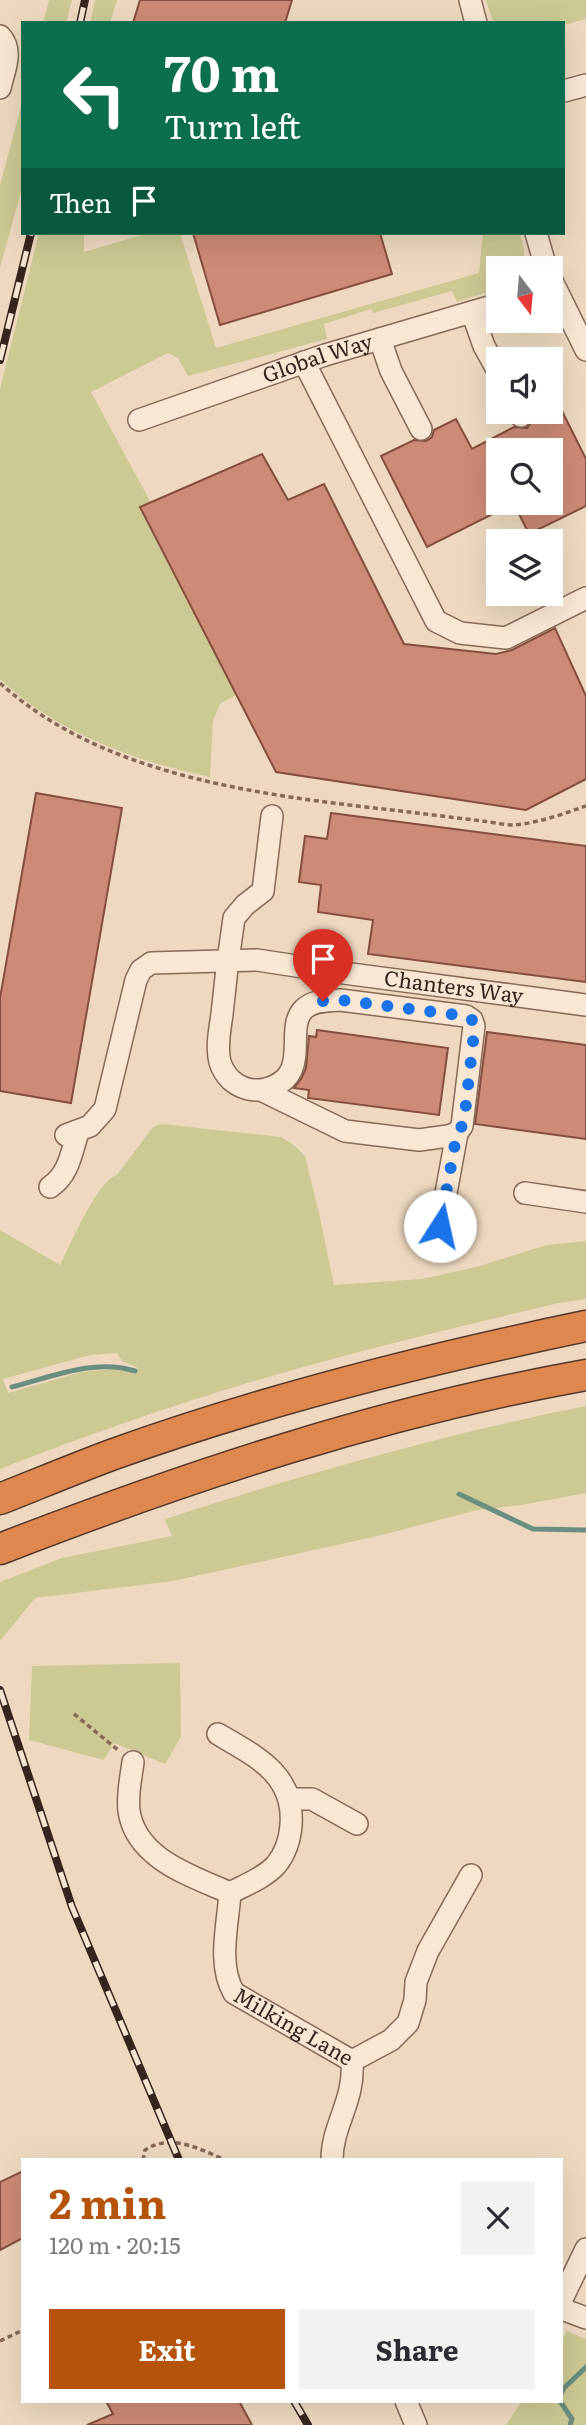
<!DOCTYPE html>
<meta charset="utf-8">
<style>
:root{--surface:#fff;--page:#f2f2f3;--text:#2b2b33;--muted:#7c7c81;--accent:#b45309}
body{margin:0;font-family:Literata,serif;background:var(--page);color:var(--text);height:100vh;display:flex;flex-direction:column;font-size:26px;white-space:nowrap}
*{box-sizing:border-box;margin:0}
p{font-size:23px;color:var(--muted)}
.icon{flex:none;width:38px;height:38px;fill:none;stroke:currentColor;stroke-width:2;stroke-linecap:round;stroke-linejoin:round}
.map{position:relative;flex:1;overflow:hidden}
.details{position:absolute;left:21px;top:2158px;width:542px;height:245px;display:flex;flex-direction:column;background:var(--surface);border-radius:0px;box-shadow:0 7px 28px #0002}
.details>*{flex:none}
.banner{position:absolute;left:21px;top:21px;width:544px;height:214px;border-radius:0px;box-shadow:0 7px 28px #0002;background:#0b6e4f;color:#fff;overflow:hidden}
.needle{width:46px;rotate:164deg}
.tools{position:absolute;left:486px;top:256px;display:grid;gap:14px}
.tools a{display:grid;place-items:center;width:77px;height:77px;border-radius:0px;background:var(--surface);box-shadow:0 7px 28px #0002;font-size:35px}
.pin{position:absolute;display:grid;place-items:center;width:60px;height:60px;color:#fff;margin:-72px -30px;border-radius:50% 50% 50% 0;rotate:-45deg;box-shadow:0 0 7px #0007}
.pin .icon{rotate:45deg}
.me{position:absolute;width:77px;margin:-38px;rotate:10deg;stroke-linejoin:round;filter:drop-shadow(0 0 5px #0008)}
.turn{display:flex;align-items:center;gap:24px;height:147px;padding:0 28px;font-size:32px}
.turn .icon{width:91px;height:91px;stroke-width:2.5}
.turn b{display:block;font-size:49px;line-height:60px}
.then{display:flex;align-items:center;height:66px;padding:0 28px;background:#0003;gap:14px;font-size:26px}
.round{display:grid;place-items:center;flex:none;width:74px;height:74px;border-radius:0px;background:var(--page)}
.overview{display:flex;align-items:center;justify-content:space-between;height:119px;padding:0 28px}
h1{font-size:42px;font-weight:700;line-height:52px;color:var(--accent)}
.cta{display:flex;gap:14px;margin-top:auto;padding:14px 28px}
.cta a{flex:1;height:80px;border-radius:0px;background:var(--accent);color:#fff;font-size:28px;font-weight:700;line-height:80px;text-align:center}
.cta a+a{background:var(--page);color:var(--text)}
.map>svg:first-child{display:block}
</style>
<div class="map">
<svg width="586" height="2425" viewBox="0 0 586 2425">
<rect width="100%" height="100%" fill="#eed9c0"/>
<path fill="#ccc994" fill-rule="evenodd" d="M 49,0 L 72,0 L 66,23 L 43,23 Z
M 95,0 L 117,0 L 110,23 L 90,23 Z
M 486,0 L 586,0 L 586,19 L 564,25 L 564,23 L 493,23 Z
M 23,99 L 23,184 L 0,268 L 0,185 Z
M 39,233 L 84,233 L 84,252 L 149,233 L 180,233 L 216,348 L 479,273 L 483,233 L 519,233 C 524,246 526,254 522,268 L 499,268 L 499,288 L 457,302 L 452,291 L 373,313 L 371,309 L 324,324 L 327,339 L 188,376 L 178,358 L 168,353 L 91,392 L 151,503 L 140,508 L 236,695 L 220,704 L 213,721 L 210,777 C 135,761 57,733 0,679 L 0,389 Z
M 162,1124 L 281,1137 L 294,1145 L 305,1156 L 319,1213 L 334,1285 L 422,1279 L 476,1267 L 547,1245 L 586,1241 L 586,1299 L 559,1303 C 471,1324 383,1344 296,1369 C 196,1397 97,1431 0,1469 L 0,1230 L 60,1265 C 70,1246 98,1179 117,1175 L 153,1127 ZM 117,1353 L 122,1361 L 138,1368 L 135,1374 L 115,1369 L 82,1372 L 8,1393 L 3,1379 L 90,1355 Z
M 586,1406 L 586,1493 L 522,1505 L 477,1510 L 382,1535 L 173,1581 L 35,1598 L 0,1641 L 0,1582 L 62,1558 L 172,1536 L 165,1519 C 305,1474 441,1435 586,1406 Z
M 180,1663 L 181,1737 L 165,1764 L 114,1743 L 104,1760 L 29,1740 L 32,1666 Z
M 567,2331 L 586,2339 L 586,2425 L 506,2425 L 522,2401 L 562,2401 L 562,2340 Z"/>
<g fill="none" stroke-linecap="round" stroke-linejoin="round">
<path stroke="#6a8e7f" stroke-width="5" d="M 12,1387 C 51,1377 95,1358 135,1371
M 459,1494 L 533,1529 L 586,1530
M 562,2392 L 564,2388 L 586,2367
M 560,2401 L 572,2419 L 570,2425"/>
</g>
<path fill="#cc8b76" stroke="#864e3e" stroke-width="2" d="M 140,0 L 292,0 L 285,23 L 133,23 Z
M 193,233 L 380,233 L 392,274 L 220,325 Z
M 559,405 L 586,459 L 586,506 L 529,534 L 513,502 L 551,502 L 551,450 L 499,450 L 499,511 L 427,547 L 381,456 L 414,440 L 426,441 L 432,437 L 434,430 L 456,419 L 472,449 L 514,427 L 527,428 L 534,418 L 551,411 L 551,409 Z
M 262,454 L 288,500 L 324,484 L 404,644 L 496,654 L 512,650 L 555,628 L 586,696 L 586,779 L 526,810 L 276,772 L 140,507 Z
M 36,793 L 122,808 L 71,1103 L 0,1091 L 0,998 Z
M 331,813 L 586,846 L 586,982 L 368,954 L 373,920 L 318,912 L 321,885 L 299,882 L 305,836 L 327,839 Z
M 317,1030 L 448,1048 L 439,1115 L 308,1098 L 309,1090 L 294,1088 L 301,1079 L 306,1068 L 309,1036 L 316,1037 Z
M 487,1032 L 586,1045 L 586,1139 L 475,1124 Z
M 23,2171 L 23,2238 L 0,2250 L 0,2182 Z
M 106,2401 L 239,2401 L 252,2425 L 87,2425 L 113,2414 Z"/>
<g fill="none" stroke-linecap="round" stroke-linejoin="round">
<defs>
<g id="minor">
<path d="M 470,0 L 476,23"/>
<path d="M 0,36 C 14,51 4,70 0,88"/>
<path d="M 564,91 L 586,85"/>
<path d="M 536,233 L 546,268"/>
<path d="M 551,279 L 586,350"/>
<path d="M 472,312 L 484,346 L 499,373"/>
<path d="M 380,339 L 391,371 L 421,429"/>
<path d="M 304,362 L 436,621 L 460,633 L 506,638 L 586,598"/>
<path d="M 518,411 L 521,416"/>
<path id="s1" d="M 139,420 L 325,355 L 499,304"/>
<path d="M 261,1090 L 345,1131 L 419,1140 L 448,1136 L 457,1133 L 462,1126 L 474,1026 L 472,1020 L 466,1016 L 340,1000 C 328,1001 313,1000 304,1009 C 283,1029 314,1076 266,1089 C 253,1092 240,1088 231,1080 C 226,1075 222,1069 220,1062 C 216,1047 220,1029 222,1014 C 225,982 229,950 234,918 L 245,905 L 263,891 L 272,816"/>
<path id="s2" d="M 66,1135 L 90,1126 L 105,1109 L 136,980 L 141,970 L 151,963 L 257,960 L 336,972 L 586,1005"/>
<path d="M 50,1187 C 69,1174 71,1154 78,1132"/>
<path d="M 525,1193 L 586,1202"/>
<path d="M 421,1233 L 430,1232 L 440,1226 L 457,1133"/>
<path d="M 218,1734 C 255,1756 295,1774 291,1825 C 290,1839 285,1854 276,1865 C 264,1878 245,1885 230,1893"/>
<path d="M 133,1762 C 131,1778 127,1794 129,1811 C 136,1859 192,1876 230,1893"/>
<path d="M 289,1799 L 312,1799 L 357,1824"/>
<path id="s3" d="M 230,1893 C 228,1924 217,1965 234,1993 L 352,2061 C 355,2102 332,2124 332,2160"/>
<path d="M 352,2061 L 391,2040 L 408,2023 L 415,2000 L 416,1982 L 428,1951 L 471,1875"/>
<path d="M 562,2299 L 586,2249"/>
<path d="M 562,2309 L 586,2318"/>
<path d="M 406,2401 L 416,2425"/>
</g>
<path id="highway" d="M 0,1499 C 38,1484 76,1468 114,1454 C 267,1399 427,1359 586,1326
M 0,1549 C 191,1475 384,1411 586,1375"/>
</defs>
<use href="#minor" stroke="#876958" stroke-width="24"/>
<use href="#highway" stroke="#54382c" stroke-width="33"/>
<path stroke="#876958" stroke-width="3.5" stroke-dasharray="5 3.5" stroke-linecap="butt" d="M 0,683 C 107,780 271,796 409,812 C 433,815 458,818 482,821 C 492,822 504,825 514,825 C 538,823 563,814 586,806
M 74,1714 L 118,1750
M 143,2160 L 145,2150 C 171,2133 200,2149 225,2160
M 0,2341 L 23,2330"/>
<use href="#minor" stroke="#f9e7d3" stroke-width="21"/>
<use href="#highway" stroke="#de884f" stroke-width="30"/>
<defs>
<path id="rail" d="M 80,23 L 85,0
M 0,360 L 31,233
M 0,1690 L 72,1907 L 179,2160
M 294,2401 L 308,2425"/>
</defs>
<use href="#rail" stroke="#36251d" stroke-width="8"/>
<use href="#rail" stroke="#f5e4d0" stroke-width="5" stroke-dasharray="16" stroke-linecap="butt"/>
</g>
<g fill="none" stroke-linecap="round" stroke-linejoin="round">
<path stroke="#1a73e8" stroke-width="12" stroke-dasharray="0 21.6" d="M 323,1001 L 340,1000 L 466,1016 L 472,1020 L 474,1033 L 465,1113 L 462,1126 L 457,1133 L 440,1226"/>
</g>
<g text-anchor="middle" stroke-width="5" stroke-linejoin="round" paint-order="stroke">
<g font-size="21" fill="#36251d" stroke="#f5e4d0">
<text dy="7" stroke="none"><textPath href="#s1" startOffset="189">Global Way</textPath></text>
<text dy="7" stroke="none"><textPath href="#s2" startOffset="509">Chanters Way</textPath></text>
<text dy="7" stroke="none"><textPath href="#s3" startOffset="170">Milking Lane</textPath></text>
</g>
</g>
</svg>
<div class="tools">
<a><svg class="needle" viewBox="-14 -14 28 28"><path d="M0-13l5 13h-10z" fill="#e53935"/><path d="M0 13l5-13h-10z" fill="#7c7c81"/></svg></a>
<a><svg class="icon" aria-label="sound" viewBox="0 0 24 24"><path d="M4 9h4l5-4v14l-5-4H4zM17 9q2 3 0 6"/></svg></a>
<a><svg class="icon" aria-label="search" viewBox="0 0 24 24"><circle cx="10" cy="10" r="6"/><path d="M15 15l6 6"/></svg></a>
<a><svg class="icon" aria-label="layers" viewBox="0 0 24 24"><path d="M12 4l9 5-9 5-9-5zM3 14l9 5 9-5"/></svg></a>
</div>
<div class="pin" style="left:323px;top:1001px;background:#d93025"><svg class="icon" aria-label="arrive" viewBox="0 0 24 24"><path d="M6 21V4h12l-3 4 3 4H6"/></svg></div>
<svg class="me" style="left:440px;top:1226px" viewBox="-20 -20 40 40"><circle r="19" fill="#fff"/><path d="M0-13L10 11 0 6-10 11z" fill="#1a73e8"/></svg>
<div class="banner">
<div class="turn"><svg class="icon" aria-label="left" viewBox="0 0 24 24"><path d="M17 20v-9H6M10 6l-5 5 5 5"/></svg><div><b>70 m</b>Turn left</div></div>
<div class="then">Then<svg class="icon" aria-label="arrive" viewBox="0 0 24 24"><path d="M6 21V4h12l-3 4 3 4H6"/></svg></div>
</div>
<section class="details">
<div class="overview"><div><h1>2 min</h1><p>120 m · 20:15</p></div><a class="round"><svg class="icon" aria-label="close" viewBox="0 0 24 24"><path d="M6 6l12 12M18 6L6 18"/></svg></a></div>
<div class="cta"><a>Exit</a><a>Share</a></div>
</section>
</div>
